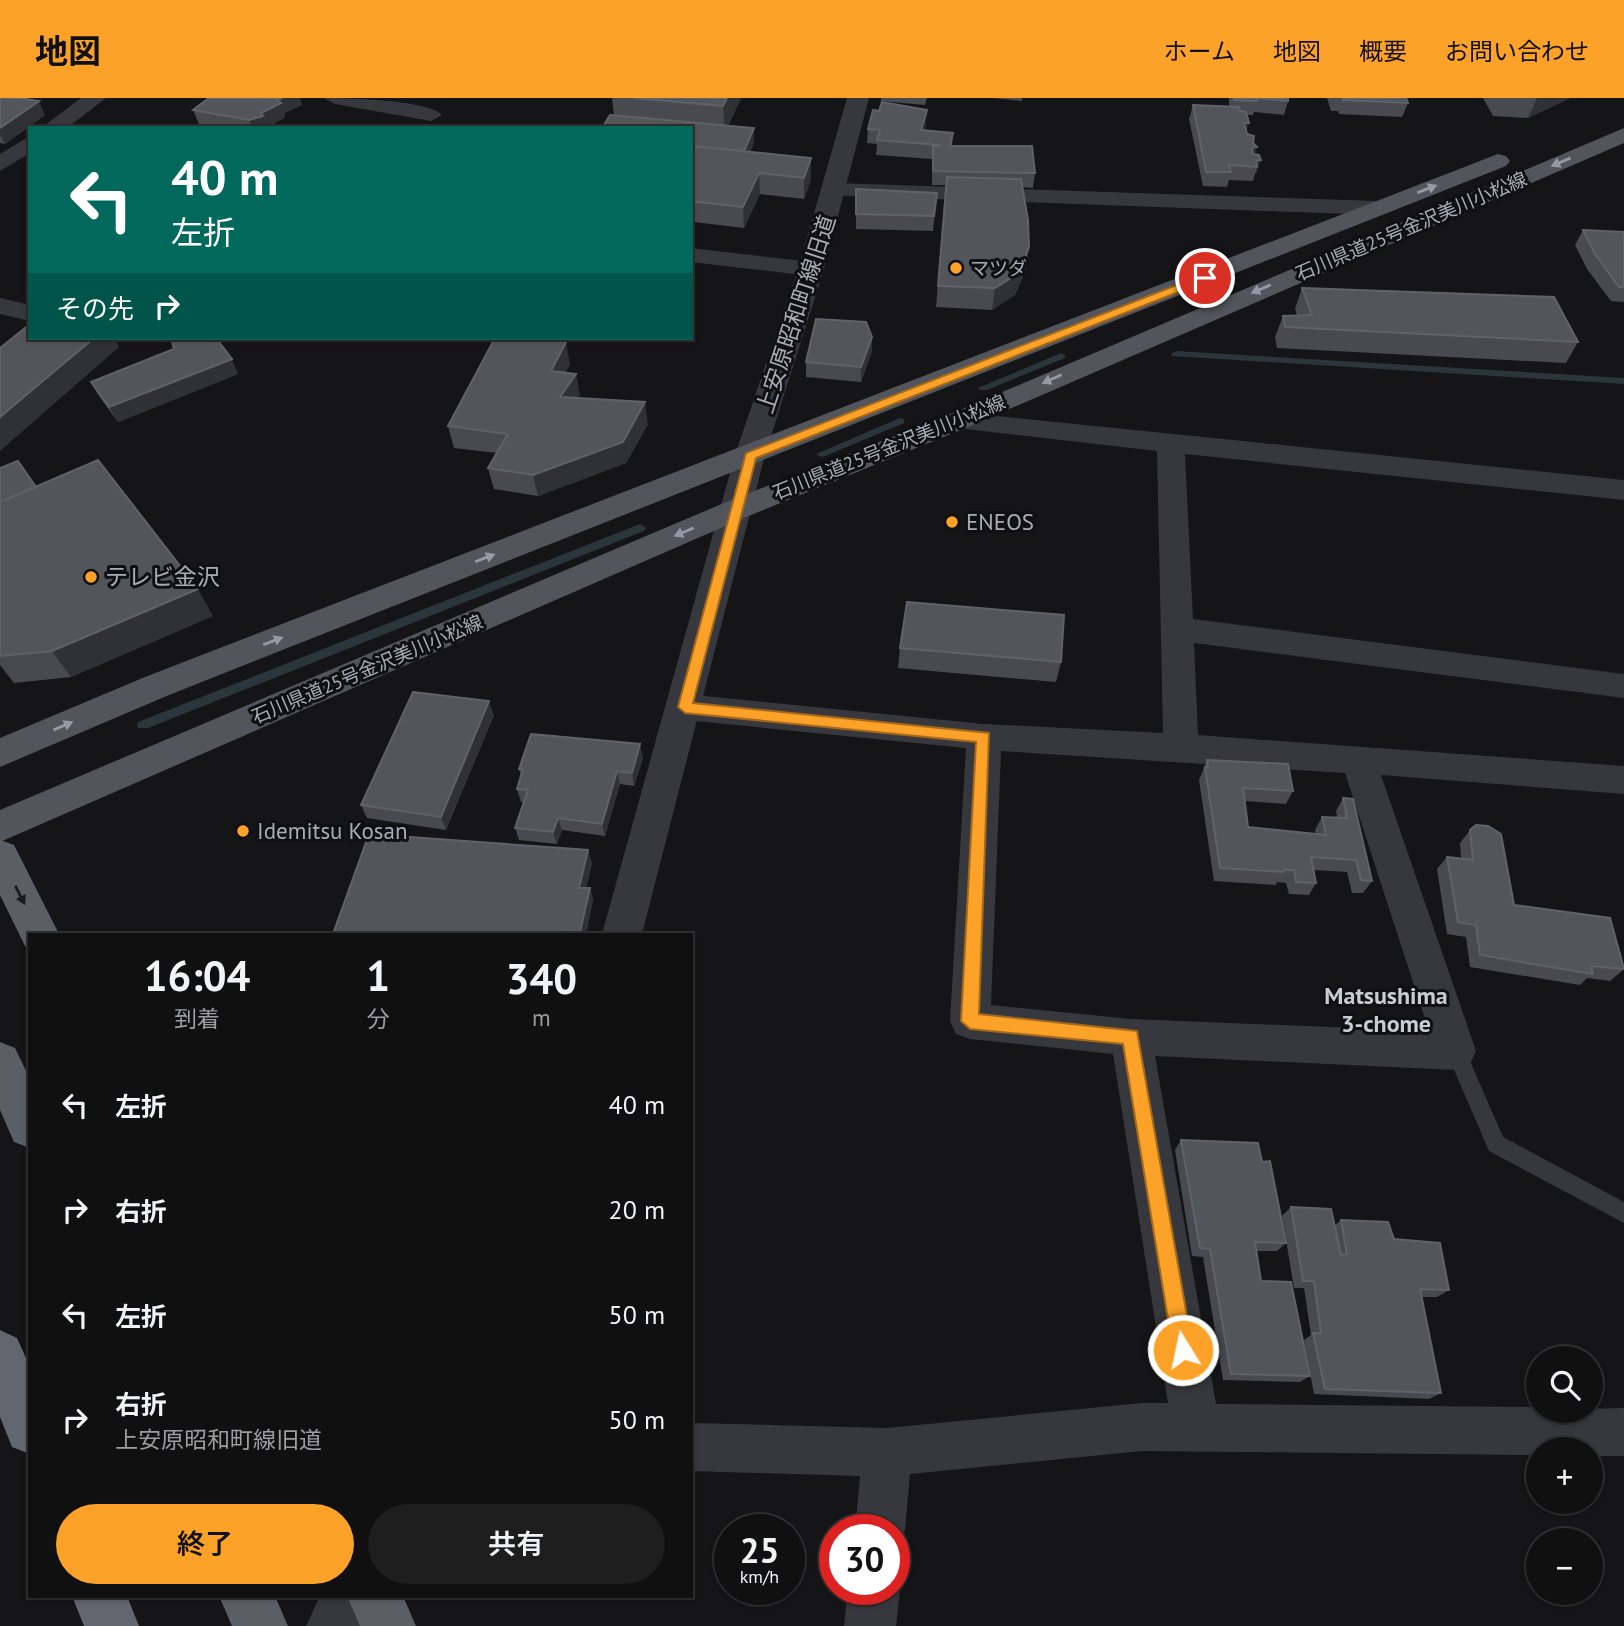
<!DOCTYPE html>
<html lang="ja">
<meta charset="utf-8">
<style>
:root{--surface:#101011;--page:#1e1e1f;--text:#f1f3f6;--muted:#9c9d9f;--line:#303031;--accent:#fda228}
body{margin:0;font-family:"PT Sans","Noto Sans JP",sans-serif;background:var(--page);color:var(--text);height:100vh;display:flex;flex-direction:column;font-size:26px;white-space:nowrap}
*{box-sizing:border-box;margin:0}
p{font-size:23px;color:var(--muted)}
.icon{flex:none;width:38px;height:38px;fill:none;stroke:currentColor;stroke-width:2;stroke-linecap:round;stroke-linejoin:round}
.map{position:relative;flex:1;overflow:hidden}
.details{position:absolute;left:28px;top:835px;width:665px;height:665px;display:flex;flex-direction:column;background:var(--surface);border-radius:0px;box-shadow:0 2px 5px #0004,0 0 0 2px var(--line)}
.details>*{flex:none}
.hud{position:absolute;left:28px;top:28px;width:665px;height:214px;border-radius:0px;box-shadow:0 2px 5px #0004,0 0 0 2px var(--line);background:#00695c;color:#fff;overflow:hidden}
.tools{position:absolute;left:1526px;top:1248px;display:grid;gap:14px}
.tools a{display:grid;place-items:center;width:77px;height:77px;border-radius:50%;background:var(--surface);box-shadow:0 2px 5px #0004,0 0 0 2px var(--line);font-size:35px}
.speed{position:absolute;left:714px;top:1416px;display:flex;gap:14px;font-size:35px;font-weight:700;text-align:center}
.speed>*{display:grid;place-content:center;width:91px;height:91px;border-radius:50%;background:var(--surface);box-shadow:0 2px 5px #0004,0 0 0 2px var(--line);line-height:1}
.speed small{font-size:18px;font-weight:400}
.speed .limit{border:10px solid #d22;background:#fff;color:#111}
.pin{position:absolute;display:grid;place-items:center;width:60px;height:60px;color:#fff;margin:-30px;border:4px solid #fff;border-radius:50%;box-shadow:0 2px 7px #0007}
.me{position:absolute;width:77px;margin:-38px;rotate:350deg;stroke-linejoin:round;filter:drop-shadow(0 0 5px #0008)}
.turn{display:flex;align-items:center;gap:24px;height:147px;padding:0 28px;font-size:32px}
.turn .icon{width:91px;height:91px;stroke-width:2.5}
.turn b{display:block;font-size:49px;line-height:60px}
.then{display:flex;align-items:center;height:66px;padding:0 28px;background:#0003;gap:14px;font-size:26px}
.eta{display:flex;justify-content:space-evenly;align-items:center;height:119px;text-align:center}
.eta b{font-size:42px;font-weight:600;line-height:49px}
.action{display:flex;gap:14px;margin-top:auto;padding:14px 28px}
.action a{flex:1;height:80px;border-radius:42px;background:var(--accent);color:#111;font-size:28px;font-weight:600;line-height:80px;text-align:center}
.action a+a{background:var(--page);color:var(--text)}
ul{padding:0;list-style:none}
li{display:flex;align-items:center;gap:21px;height:105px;padding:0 28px}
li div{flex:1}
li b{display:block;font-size:26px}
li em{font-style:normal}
header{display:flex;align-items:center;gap:42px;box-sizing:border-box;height:98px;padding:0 35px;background:var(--accent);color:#111}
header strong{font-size:33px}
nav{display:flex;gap:38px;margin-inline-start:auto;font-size:24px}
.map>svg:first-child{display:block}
</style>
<header>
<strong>地図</strong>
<nav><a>ホーム</a><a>地図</a><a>概要</a><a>お問い合わせ</a></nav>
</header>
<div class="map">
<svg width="1624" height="1528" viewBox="0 0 1624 1528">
<rect width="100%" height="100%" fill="#151517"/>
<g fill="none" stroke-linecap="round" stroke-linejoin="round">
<path fill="#2b363c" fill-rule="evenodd" d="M 1176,253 L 1624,280 L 1624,286 L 1172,258 L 1171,256 Z
M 1061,255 L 1066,258 L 1065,260 L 987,292 L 979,292 L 978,290 Z
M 900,320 L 904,321 L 904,325 L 825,358 L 821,359 L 816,356 Z
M 640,426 L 646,430 L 644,433 L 148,630 L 138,630 L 137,627 L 138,624 Z"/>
<path fill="#36383d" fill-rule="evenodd" d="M 1456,944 L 1463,947 L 1503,1039 L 1624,1104 L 1624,1125 L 1489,1053 L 1446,953 L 1449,947 Z"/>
<path fill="#36383d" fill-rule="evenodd" d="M 81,0 L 106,0 L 67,30 L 41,30 Z
M 324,0 C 346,0 430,2 442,17 L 431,23 L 335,6 Z
M 30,38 L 30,55 L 0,73 L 0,56 Z
M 835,85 L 1377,103 L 1385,105 L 1389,110 L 1385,115 L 1377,117 L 827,97 L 824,92 L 827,87 Z
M 691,150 L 811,164 L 820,166 L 823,171 L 820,176 L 811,178 L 691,164 Z
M 0,200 L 30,207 L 30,223 L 0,216 Z
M 958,314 L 1624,382 L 1624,402 L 1185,356 L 1193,521 L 1624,576 L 1624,600 L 1194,545 L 1198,637 L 1624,668 L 1624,696 L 1381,677 L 1476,953 L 1470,966 L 1456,972 L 1155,958 L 1216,1306 L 1538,1309 L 1538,1312 L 1624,1310 L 1624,1358 L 1591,1358 L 1591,1351 L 1538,1351 L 1538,1357 L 1142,1353 L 910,1376 L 905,1432 L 894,1451 L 894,1432 L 855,1432 L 860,1378 L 691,1373 L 691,1325 L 887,1330 L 1142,1305 L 1168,1305 L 1113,956 L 970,941 L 956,936 L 950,923 L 966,650 L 685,622 L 673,618 L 668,609 L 673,600 L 685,596 L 984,626 L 1163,635 L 1157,353 L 948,329 L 944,323 L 948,317 ZM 1001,653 L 1345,675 L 1429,933 L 1131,921 L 991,907 Z
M 894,1477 L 900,1491 L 896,1528 L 844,1528 L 848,1491 L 894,1491 Z"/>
<path fill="#36383d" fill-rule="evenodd" d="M 847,0 L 869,0 L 824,171 L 765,357 L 642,836 L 602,836 L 735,357 L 798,171 Z
M 320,1498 L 379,1498 L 365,1528 L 306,1528 Z"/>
<path fill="#52555c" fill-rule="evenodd" d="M 1624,30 L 1624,45 L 968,329 L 746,419 L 0,744 L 0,712 L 724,405 L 948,317 Z
M 1498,56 L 1506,58 L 1510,63 L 1506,68 L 169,597 L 0,669 L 0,640 L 145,579 Z"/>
<path fill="#5a5e65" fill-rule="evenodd" d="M 0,742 L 14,747 L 59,836 L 30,836 L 30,850 L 25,848 L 0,797 Z
M 0,944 L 15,950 L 30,981 L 30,1050 L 14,1044 L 0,1012 Z
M 219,1498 L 275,1498 L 288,1528 L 232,1528 Z
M 347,1498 L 403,1498 L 416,1528 L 360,1528 Z"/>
<path fill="#62666e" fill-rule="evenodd" d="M 0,1232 L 17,1240 L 30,1269 L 30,1356 L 12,1349 L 0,1319 Z
M 72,1498 L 127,1498 L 139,1528 L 84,1528 Z"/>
</g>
<path fill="#484a4f" d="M 0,0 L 45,17 L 5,46 L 0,45 Z
M 612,0 L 741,0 L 728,28 L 754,44 L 750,54 L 811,60 L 811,81 L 804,101 L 760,96 L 744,130 L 694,124 L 695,137 L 691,143 L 691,30 L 614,17 Z
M 881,0 L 927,0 L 925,7 L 881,3 Z
M 992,0 L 1022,0 L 1022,3 Z
M 1229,0 L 1288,0 L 1288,3 L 1284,17 L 1254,14 L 1253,17 L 1247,17 L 1247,36 L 1253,45 L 1255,56 L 1259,57 L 1256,76 L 1255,76 L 1253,83 L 1229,82 L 1227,89 L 1203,88 L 1189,21 L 1193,7 L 1229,9 Z
M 1327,0 L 1406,0 L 1408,5 L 1402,19 L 1339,16 L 1338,13 L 1331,13 Z
M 1483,0 L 1570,0 L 1528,20 L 1493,18 Z
M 302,7 L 284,15 L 285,19 L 267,30 L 219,30 L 199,26 L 193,12 Z
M 926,26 L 924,33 L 953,35 L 952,48 L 1035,75 L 1033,90 L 1022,89 L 1026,171 L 1015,197 L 992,212 L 936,209 L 946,87 L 932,87 L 932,61 L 876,57 L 877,46 L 867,45 L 868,31 Z
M 856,91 L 937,95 L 933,133 L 856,131 Z
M 1583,132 L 1624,134 L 1624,204 L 1611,203 L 1587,171 L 1575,147 Z
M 1302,190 L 1578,244 L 1566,265 L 1277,250 L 1275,239 L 1283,218 L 1297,217 L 1295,211 Z
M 872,239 L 872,253 L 861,284 L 806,279 L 806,264 Z
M 570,266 L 565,275 L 580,297 L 578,300 L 648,326 L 626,365 L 538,398 L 494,391 L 488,370 L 497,355 L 454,350 L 448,328 Z
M 238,276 L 118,324 L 99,298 L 91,284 Z
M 0,370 L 36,389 L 213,518 L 71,579 L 14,585 L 0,567 Z
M 900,550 L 1061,564 L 1056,584 L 898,570 Z
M 494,617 L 446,732 L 367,720 L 361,707 Z
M 643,660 L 634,688 L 620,686 L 605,738 L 562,732 L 557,746 L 519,742 L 515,730 L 524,704 L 521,704 L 517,691 L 521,677 L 519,671 Z
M 1207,662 L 1293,693 L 1286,706 L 1245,703 L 1248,729 L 1316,736 L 1315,732 L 1322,719 L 1337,719 L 1336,713 L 1343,700 L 1372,783 L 1363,795 L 1352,795 L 1347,774 L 1314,772 L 1316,785 L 1309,797 L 1289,796 L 1286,785 L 1277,784 L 1276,787 L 1214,783 L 1199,682 Z
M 1470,732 L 1514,807 L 1624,871 L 1610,883 L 1587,880 L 1580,887 L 1470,869 L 1466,839 L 1447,836 L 1437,771 L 1447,759 L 1461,760 L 1460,745 Z
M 592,765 L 586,790 L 590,790 L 593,802 L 586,836 L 333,836 Z
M 1181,1042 L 1262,1064 L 1286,1145 L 1277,1153 L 1256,1153 L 1261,1183 L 1310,1278 L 1300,1284 L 1223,1282 L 1203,1159 L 1192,1158 L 1175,1052 Z
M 1291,1109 L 1335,1127 L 1341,1122 L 1394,1141 L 1449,1192 L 1437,1199 L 1421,1199 L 1441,1295 L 1429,1301 L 1314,1296 L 1304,1242 L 1311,1237 L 1304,1190 L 1294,1190 L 1282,1118 Z"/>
<path fill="#2f3134" d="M 282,0 L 300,0 L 302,7 L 284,15 L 285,19 L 267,30 L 252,30 L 249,22 Z
M 727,0 L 741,0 L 725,34 L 723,8 Z
M 1537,0 L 1570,0 L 1528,20 Z
M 39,3 L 45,17 L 5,46 L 0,37 L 0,30 Z
M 927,12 L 926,26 L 920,47 L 921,32 Z
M 1244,25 L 1249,25 L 1245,39 Z
M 754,30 L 754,44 L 742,74 L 741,59 Z
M 1257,49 L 1253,63 L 1252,50 Z
M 811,60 L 811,81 L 804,101 L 804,80 Z
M 1261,62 L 1256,76 L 1255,76 L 1257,69 L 1256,63 Z
M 759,75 L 760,96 L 744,130 L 743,109 Z
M 693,116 L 695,137 L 691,143 L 691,119 Z
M 1029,149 L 1026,171 L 1015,197 L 992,212 L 995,190 Z
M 872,239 L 872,253 L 861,284 L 861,269 Z
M 94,240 L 115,240 L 119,249 L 0,353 L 0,319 Z
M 566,244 L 570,266 L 556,295 L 551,273 Z
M 232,261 L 238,276 L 118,324 L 109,309 Z
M 576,276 L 580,297 L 564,320 L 560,299 Z
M 645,304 L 648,326 L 626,365 L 538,398 L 533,377 Z
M 198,491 L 213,518 L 71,579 L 52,553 Z
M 489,603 L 494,617 L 446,732 L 441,719 Z
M 640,646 L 643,660 L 634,688 L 632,675 Z
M 617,673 L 620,686 L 605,738 L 602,726 Z
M 558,720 L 562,732 L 557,746 L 553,734 Z
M 588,752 L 592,765 L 583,802 L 579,790 Z
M 590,790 L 593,802 L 586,836 L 580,836 L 580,834 Z"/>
<path fill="#52555a" stroke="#5f6369" stroke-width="2" d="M 0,0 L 20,0 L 39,3 L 0,30 Z
M 209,0 L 282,0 L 277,2 L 281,5 L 261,15 L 263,18 L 249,22 L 193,12 Z
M 634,0 L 727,0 L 723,8 Z
M 1234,0 L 1288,0 L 1288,3 L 1257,0 L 1257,3 L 1234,2 Z
M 1343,0 L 1406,0 L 1408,5 L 1343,2 Z
M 882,4 L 927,12 L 921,32 L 953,35 L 950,48 L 1032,48 L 1035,75 L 933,73 L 933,48 L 941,47 L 877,42 L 880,32 L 868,31 L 873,12 L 879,13 Z
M 1193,7 L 1239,9 L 1240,13 L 1246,14 L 1249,25 L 1244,25 L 1247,36 L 1254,38 L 1253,45 L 1257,49 L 1252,50 L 1253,56 L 1259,57 L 1261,62 L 1256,63 L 1257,69 L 1229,67 L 1231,74 L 1206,74 Z
M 610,17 L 754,30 L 744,53 L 691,48 L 691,30 L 602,30 Z
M 691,48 L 811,60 L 804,80 L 759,75 L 743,109 L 691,103 Z
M 947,79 L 1021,81 L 1028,122 L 1029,149 L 1019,175 L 995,190 L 938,188 Z
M 856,91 L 937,95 L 934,118 L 856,116 Z
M 1583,132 L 1624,134 L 1624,189 L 1619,189 L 1595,156 Z
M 1302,190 L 1554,199 L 1578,244 L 1285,229 L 1283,218 L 1312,217 Z
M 816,221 L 866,224 L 872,239 L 861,269 L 806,264 Z
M 30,226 L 30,240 L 94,240 L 0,319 L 0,250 Z
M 180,240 L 216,240 L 232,261 L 109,309 L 91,284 L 174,251 L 172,243 Z
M 495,240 L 525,240 L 566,244 L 551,273 L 576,276 L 560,299 L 645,304 L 623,344 L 533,377 L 488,370 L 508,336 L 448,328 Z
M 98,362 L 198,491 L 52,553 L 0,558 L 0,404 Z
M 18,363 L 36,389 L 0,404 L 0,370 Z
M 907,504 L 1064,517 L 1061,564 L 900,550 Z
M 413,594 L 489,603 L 441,719 L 361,707 Z
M 531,636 L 640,646 L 632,675 L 617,673 L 602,726 L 558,720 L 553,734 L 515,730 L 528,692 L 517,691 L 523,671 L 519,671 Z
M 1207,662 L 1288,666 L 1293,693 L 1243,690 L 1248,729 L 1326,737 L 1322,719 L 1347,720 L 1343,700 L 1353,701 L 1372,783 L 1361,782 L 1356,762 L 1311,759 L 1316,785 L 1296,784 L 1294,772 L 1283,772 L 1283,774 L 1220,770 L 1205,669 L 1208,669 Z
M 1476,727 L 1488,728 L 1501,736 L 1514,807 L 1610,820 L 1624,871 L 1591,868 L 1593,876 L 1480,857 L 1476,827 L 1458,824 L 1447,759 L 1473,762 L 1470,732 Z
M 369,736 L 588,752 L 579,790 L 590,790 L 580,834 L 568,833 L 567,836 L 333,836 Z
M 1181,1042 L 1258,1045 L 1262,1064 L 1270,1063 L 1286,1145 L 1255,1144 L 1261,1183 L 1291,1184 L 1310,1278 L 1231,1276 L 1210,1151 L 1200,1150 Z
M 1291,1109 L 1331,1111 L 1341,1157 L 1347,1156 L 1341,1122 L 1388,1124 L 1394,1141 L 1440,1145 L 1449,1192 L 1420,1191 L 1441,1295 L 1325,1291 L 1313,1235 L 1321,1235 L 1314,1183 L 1303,1183 Z"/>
<defs><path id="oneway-solid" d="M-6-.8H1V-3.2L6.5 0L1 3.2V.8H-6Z" transform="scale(1.75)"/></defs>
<g fill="#959ba6">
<use href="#oneway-solid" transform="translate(1561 64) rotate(157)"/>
<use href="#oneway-solid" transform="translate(1427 91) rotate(-21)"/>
<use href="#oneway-solid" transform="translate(1261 191) rotate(157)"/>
<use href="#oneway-solid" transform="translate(1052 281) rotate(156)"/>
<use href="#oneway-solid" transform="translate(684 434) rotate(157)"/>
<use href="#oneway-solid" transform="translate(485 460) rotate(-21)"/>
<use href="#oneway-solid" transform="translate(273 543) rotate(-21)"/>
<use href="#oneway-solid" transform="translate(63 628) rotate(-23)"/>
</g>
<use fill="#1b1c1e" href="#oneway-solid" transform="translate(20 797) rotate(63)"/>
<path fill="#fda228" stroke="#a4691a" stroke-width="2" d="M 1205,176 L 1210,180 L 1209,182 L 756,360 L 693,605 L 989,635 L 979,916 L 1137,933 L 1193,1252 L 1191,1259 L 1183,1262 L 1176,1259 L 1173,1252 L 1123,946 L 970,931 L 961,923 L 976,644 L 685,615 L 678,609 L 746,355 Z"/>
<g fill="#fda228" stroke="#101012" stroke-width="2.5">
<circle cx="956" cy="170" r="7"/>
<circle cx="952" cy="424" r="7"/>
<circle cx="91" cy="479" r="7"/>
<circle cx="243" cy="733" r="7"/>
</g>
<g text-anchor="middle" stroke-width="6" stroke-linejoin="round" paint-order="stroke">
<g font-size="19" fill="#a6adb8" stroke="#101012">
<text transform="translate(1411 128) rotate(-23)" y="7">石川県道25号金沢美川小松線</text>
<text transform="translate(889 349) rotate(-22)" y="7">石川県道25号金沢美川小松線</text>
<text transform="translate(367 571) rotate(-23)" y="7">石川県道25号金沢美川小松線</text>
</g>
<g font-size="19" fill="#a6adb8" stroke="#101012" text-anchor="start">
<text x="970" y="177">マツダ</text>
</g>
<g font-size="23" fill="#a6adb8" stroke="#101012">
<text transform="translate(796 216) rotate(-72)" y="8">上安原昭和町線旧道</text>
</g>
<g font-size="23" fill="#a6adb8" stroke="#101012" text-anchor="start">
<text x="966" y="432">ENEOS</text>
<text x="105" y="487">テレビ金沢</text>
<text x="257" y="741">Idemitsu Kosan</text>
</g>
<g font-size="24" font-weight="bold" fill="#c8ccd4" stroke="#101012">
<text x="1386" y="906">Matsushima<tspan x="1386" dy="28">3-chome</tspan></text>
</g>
</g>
</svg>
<div class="tools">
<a><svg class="icon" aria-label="search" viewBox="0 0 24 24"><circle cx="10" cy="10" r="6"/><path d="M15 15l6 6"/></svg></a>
<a>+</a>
<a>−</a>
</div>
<div class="speed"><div>25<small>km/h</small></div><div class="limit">30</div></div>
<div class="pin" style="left:1205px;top:180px;background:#d93025"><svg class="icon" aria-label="arrive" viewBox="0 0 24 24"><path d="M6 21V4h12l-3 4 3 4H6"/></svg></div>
<svg class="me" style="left:1183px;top:1252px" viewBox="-20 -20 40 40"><circle r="17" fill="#fda228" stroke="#fff" stroke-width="3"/><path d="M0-11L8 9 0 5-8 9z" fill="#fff"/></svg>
<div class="hud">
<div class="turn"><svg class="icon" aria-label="left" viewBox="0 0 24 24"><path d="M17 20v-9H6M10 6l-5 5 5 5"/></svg><div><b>40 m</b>左折</div></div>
<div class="then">その先<svg class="icon" aria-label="right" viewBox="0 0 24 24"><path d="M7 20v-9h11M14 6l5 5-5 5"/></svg></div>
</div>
<section class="details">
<div class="eta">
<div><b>16:04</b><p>到着</p></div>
<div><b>1</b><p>分</p></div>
<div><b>340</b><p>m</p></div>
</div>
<ul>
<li><svg class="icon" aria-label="left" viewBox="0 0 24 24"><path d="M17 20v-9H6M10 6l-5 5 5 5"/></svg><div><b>左折</b></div><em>40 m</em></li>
<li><svg class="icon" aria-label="right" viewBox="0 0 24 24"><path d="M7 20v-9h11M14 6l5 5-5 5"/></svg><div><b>右折</b></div><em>20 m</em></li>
<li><svg class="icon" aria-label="left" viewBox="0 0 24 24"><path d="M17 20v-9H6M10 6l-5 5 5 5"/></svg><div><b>左折</b></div><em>50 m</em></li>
<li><svg class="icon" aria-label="right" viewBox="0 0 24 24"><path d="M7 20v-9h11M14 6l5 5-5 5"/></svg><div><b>右折</b><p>上安原昭和町線旧道</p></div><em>50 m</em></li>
</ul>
<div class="action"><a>終了</a><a>共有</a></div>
</section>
</div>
